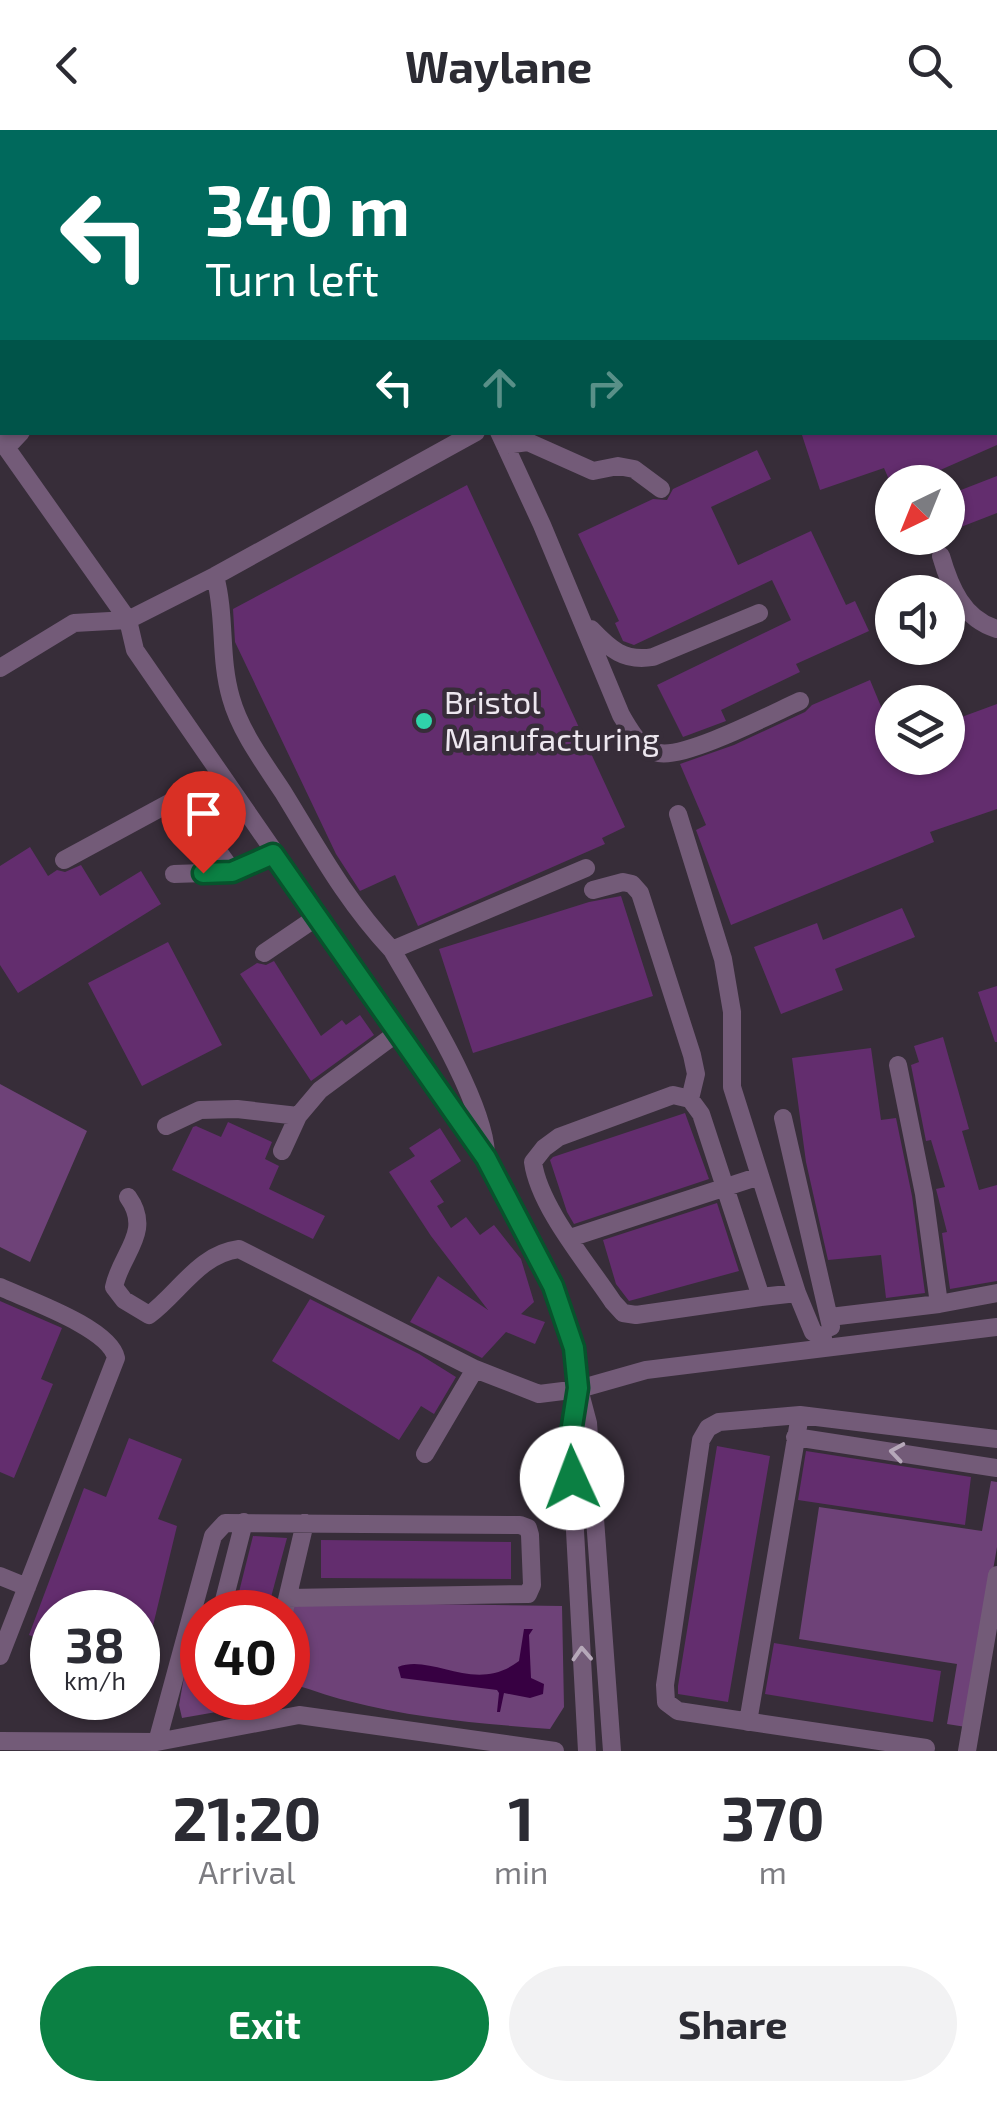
<!DOCTYPE html>
<style>
:root{--surface:#fff;--page:#f2f2f3;--text:#2b2b33;--muted:#7c7c81;--accent:#0b8043}
body{margin:0;font-family:"Exo 2",sans-serif;background:var(--page);color:var(--text);height:100vh;display:flex;flex-direction:column;font-size:38px;white-space:nowrap}
*{box-sizing:border-box;margin:0}
p{font-size:32px;color:var(--muted)}
.icon{flex:none;width:55px;height:55px;fill:none;stroke:currentColor;stroke-width:2;stroke-linecap:round;stroke-linejoin:round}
.map{position:relative;height:1621px;overflow:hidden}
.drawer{display:flex;flex-direction:column;background:var(--surface);flex:1}
.drawer>*{flex:none}
.top-card{position:absolute;left:0px;top:0px;width:998px;height:305px;box-shadow:0 2px 8px #0004;background:#00695c;color:#fff;overflow:hidden}
.needle{width:65px;rotate:223deg}
.tools{position:absolute;left:875px;top:335px;display:grid;gap:20px}
.tools a{display:grid;place-items:center;width:90px;height:90px;border-radius:50%;background:var(--surface);box-shadow:0 2px 8px #0004;font-size:50px}
.speed{position:absolute;left:30px;top:1460px;display:flex;gap:20px;font-size:50px;font-weight:700;text-align:center}
.speed>*{display:grid;place-content:center;width:130px;height:130px;border-radius:50%;background:var(--surface);box-shadow:0 2px 8px #0004;line-height:1}
.speed small{font-size:25px;font-weight:400}
.speed .limit{border:15px solid #d22;background:#fff;color:#111}
.pin{position:absolute;display:grid;place-items:center;width:85px;height:85px;color:#fff;margin:-102px -42px;border-radius:50% 50% 50% 0;rotate:-45deg;box-shadow:0 0 10px #0007}
.pin .icon{rotate:45deg}
.me{position:absolute;width:110px;margin:-55px;rotate:358deg;stroke-linejoin:round;filter:drop-shadow(0 0 8px #0008)}
.turn{display:flex;align-items:center;gap:35px;height:210px;padding:0 40px;font-size:45px}
.turn .icon{width:130px;height:130px;stroke-width:2.5}
.turn b{display:block;font-size:70px;line-height:85px}
.lanes{display:flex;align-items:center;height:95px;padding:0 40px;background:#0003;justify-content:center;gap:50px;direction:ltr}
.lanes .off{opacity:.35}
.eta{display:flex;justify-content:space-evenly;align-items:center;height:170px;text-align:center}
.eta b{font-size:60px;font-weight:700;line-height:70px}
.cta{display:flex;gap:20px;margin-top:auto;padding:20px 40px}
.cta a{flex:1;height:115px;border-radius:60px;background:var(--accent);color:#fff;font-size:40px;font-weight:700;line-height:115px;text-align:center}
.cta a+a{background:var(--page);color:var(--text)}
header{display:flex;justify-content:space-between;align-items:center;height:130px;padding:0 40px;background:var(--surface);font-size:45px;font-weight:700}
.map>svg:first-child{display:block}
</style>
<header><svg class="icon" aria-label="back" viewBox="0 0 24 24"><path d="M15 5l-7 7 7 7"/></svg>Waylane<svg class="icon" aria-label="search" viewBox="0 0 24 24"><circle cx="10" cy="10" r="6"/><path d="M15 15l6 6"/></svg></header>
<div class="map">
<svg width="997" height="1621" viewBox="0 0 997 1621">
<rect width="100%" height="100%" fill="#372d39"/>
<path fill="#6e4278" d="M 0,954 L 87,1001 L 30,1132 L 0,1117 Z
M 991,1351 L 997,1352 L 997,1417 L 966,1597 L 947,1594 L 957,1534 L 799,1509 L 819,1377 L 982,1401 Z
M 294,1472 L 562,1476 L 564,1577 L 550,1599 C 482,1594 413,1588 348,1571 C 327,1566 308,1558 288,1553 L 288,1519 Z
M 190,1513 L 202,1515 L 202,1568 L 251,1568 L 222,1581 L 182,1588 L 179,1575 Z"/>
<path fill="#370042" d="M 524,1499 L 533,1499 L 529,1505 L 531,1548 L 544,1554 L 543,1564 L 530,1568 L 504,1563 L 500,1582 L 497,1582 L 499,1563 L 497,1560 L 401,1548 L 398,1537 C 432,1523 475,1565 519,1531 Z"/>
<path fill="#632d6e" d="M 801,302 L 997,302 L 997,315 L 913,352 L 890,352 L 884,338 L 820,360 Z
M 757,320 L 771,349 L 711,377 L 738,435 L 811,401 L 846,475 L 855,471 L 869,501 L 796,534 L 800,542 L 721,580 L 726,591 L 683,607 L 657,555 L 791,490 L 772,450 L 634,515 L 623,511 L 615,493 L 619,491 L 578,404 L 653,369 L 667,370 L 673,359 Z
M 997,346 L 997,383 L 948,402 L 948,365 Z
M 467,355 L 625,697 L 602,708 L 605,714 L 418,796 L 395,745 L 360,761 L 336,724 L 235,512 L 233,479 Z
M 870,550 L 892,603 L 892,628 L 948,628 L 948,592 L 997,574 L 997,679 L 930,702 L 934,712 L 731,795 L 696,700 L 706,695 L 680,634 L 734,615 L 805,582 L 812,575 Z
M 30,717 L 48,746 L 57,740 L 65,742 L 81,735 L 100,766 L 141,741 L 161,774 L 18,863 L 0,835 L 0,736 Z
M 621,766 L 653,866 L 473,923 L 439,819 L 589,772 Z
M 902,778 L 915,807 L 835,839 L 843,860 L 781,884 L 754,817 L 817,793 L 823,810 Z
M 168,812 L 222,915 L 142,956 L 88,853 Z
M 274,831 L 321,906 L 342,890 L 346,895 L 360,885 L 374,905 L 311,951 L 240,844 L 257,833 L 266,835 Z
M 997,856 L 997,912 L 995,912 L 978,862 Z
M 943,907 L 969,999 L 962,1001 L 979,1060 L 997,1055 L 997,1151 L 950,1159 L 942,1103 L 947,1102 L 936,1059 L 945,1057 L 931,1010 L 926,1011 L 911,935 L 919,932 L 914,916 Z
M 871,918 L 881,990 L 896,988 L 912,1066 L 925,1163 L 886,1168 L 881,1125 L 828,1130 L 806,1032 L 792,928 Z
M 685,983 L 709,1049 L 574,1094 L 567,1082 L 550,1030 L 553,1027 Z
M 228,992 L 272,1012 L 265,1029 L 279,1036 L 269,1059 L 325,1086 L 313,1109 L 172,1040 L 193,997 L 196,996 L 221,1007 Z
M 440,998 L 461,1031 L 430,1051 L 444,1072 L 437,1076 L 451,1098 L 466,1087 L 480,1105 L 494,1095 L 521,1129 L 534,1172 L 521,1184 L 545,1192 L 535,1214 L 506,1202 L 482,1228 L 410,1192 L 438,1146 L 488,1180 L 431,1106 L 389,1042 L 415,1026 L 409,1018 Z
M 717,1073 L 739,1141 L 629,1171 L 616,1154 L 603,1110 Z
M 310,1169 L 419,1224 L 456,1247 L 434,1284 L 421,1276 L 399,1310 L 272,1231 Z
M 0,1171 L 62,1198 L 41,1249 L 53,1254 L 14,1348 L 0,1342 Z
M 129,1308 L 182,1329 L 158,1389 L 177,1396 L 150,1508 L 138,1537 L 138,1482 L 52,1482 L 52,1513 L 29,1505 L 84,1358 L 106,1367 Z
M 717,1316 L 770,1326 L 728,1572 L 678,1564 L 678,1556 Z
M 806,1321 L 971,1347 L 965,1395 L 798,1370 Z
M 253,1406 L 287,1408 L 267,1482 L 234,1482 Z
M 321,1410 L 511,1412 L 511,1449 L 321,1448 Z
M 774,1513 L 941,1541 L 933,1592 L 765,1564 Z"/>
<g fill="none" stroke-linecap="round" stroke-linejoin="round">
<path stroke="#735b78" stroke-width="18" d="M 18,0 L 19,2
M 342,0 L 343,2
M 959,0 L 960,2
M 407,2 L 414,0
M 549,2 L 554,0
M 798,2 L 804,0
M 995,38 L 997,37
M 995,66 L 997,71
M 995,177 L 997,182
M 0,193 L 2,198
M 499,302 L 542,395 L 621,585 C 630,600 640,620 659,623 C 687,628 771,584 800,571
M 0,309 L 128,490 L 135,520 L 486,1028 L 553,1156 L 573,1218 L 579,1259 L 588,1293 L 612,1621
M 505,315 L 528,312 L 593,341 L 618,336 L 634,339 L 661,359
M 6,318 L 21,302
M 941,426 C 950,457 963,489 997,499
M 215,446 C 226,487 219,527 231,568 C 240,601 264,633 283,662 C 318,719 346,771 392,820
M 591,499 C 610,519 624,532 653,527 L 759,483
M 0,538 L 74,493 L 128,490 L 215,446 L 476,302
M 678,684 L 723,829 L 732,882 L 732,957 L 797,1163 L 813,1202 L 823,1208
M 64,730 L 173,671 L 188,679 L 233,742
M 174,744 L 233,742 L 273,724
M 593,760 L 623,752 L 632,754 L 640,763 L 692,925 L 696,944 L 690,969
M 264,823 L 317,787
M 783,988 L 831,1197
M 166,996 L 200,980 L 237,979 L 298,986
M 282,1021 L 298,986 L 320,960 L 397,903
M 486,1023 C 483,969 420,869 392,820 L 586,738
M 128,1067 C 153,1102 121,1123 114,1157 L 124,1170 L 149,1185 C 179,1163 199,1124 239,1119 L 475,1239 L 539,1264 L 579,1259 L 646,1240 L 997,1197
M 570,1108 L 760,1046
M 0,1157 C 28,1170 110,1198 116,1228 L 0,1526
M 761,1167 L 636,1185 L 623,1183 L 613,1172 C 588,1134 539,1077 533,1032 L 544,1018 L 559,1007 L 673,965 L 690,969 L 701,984 L 761,1167 L 797,1163
M 939,1174 L 997,1163
M 830,1187 L 939,1174 L 924,1064 L 898,935
M 577,1264 L 570,1309 L 587,1621
M 795,1307 L 997,1338
M 425,1324 L 475,1239
M 0,1446 L 27,1457
M 221,1482 L 244,1392
M 284,1482 L 305,1393
M 748,1592 L 800,1285
M 0,1611 L 157,1612 L 299,1585 L 555,1621
M 157,1612 L 213,1406 L 225,1393 L 520,1395 L 528,1398 L 530,1405 L 532,1455 L 528,1464 L 288,1468
M 926,1618 L 678,1581 L 666,1572 L 665,1555 L 701,1310 L 708,1298 L 719,1292 L 800,1285 L 997,1309
M 967,1621 L 997,1445"/>
</g>
<defs><path id="oneway-chevron" d="M-2-3.5L2.5 0L-2 3.5" fill="none" stroke-width="1.6" stroke-linecap="round" stroke-linejoin="round" transform="scale(2.5)"/></defs>
<g stroke="#b6a8b9">
<use href="#oneway-chevron" transform="translate(897 1322) rotate(-171)"/>
<use href="#oneway-chevron" transform="translate(582 1524) rotate(-93)"/>
</g>
<g fill="none" stroke-linecap="round" stroke-linejoin="round">
<defs>
<path id="route" d="M 203,743 L 232,742 L 273,724 L 486,1028 L 553,1156 L 574,1218 L 578,1258 L 570,1309 L 572,1348"/>
</defs>
<use href="#route" stroke="#07532c" stroke-width="25"/>
<use href="#route" stroke="#0b8043" stroke-width="18"/>
</g>
<circle fill="#2fd4aa" stroke="#372d39" stroke-width="4" cx="424" cy="591" r="10"/>
<g text-anchor="middle" stroke-width="9" stroke-linejoin="round" paint-order="stroke">
<g font-size="32" fill="#ede7ef" stroke="#372d39" text-anchor="start">
<text x="444" y="584">Bristol<tspan x="444" dy="37">Manufacturing</tspan></text>
</g>
</g>
</svg>
<div class="tools">
<a><svg class="needle" viewBox="-14 -14 28 28"><path d="M0-13l5 13h-10z" fill="#e53935"/><path d="M0 13l5-13h-10z" fill="#7c7c81"/></svg></a>
<a><svg class="icon" aria-label="sound" viewBox="0 0 24 24"><path d="M4 9h4l5-4v14l-5-4H4zM17 9q2 3 0 6"/></svg></a>
<a><svg class="icon" aria-label="layers" viewBox="0 0 24 24"><path d="M12 4l9 5-9 5-9-5zM3 14l9 5 9-5"/></svg></a>
</div>
<div class="speed"><div>38<small>km/h</small></div><div class="limit">40</div></div>
<div class="pin" style="left:203px;top:743px;background:#d93025"><svg class="icon" aria-label="arrive" viewBox="0 0 24 24"><path d="M6 21V4h12l-3 4 3 4H6"/></svg></div>
<svg class="me" style="left:572px;top:1348px" viewBox="-20 -20 40 40"><circle r="19" fill="#fff"/><path d="M0-13L10 11 0 6-10 11z" fill="#0b8043"/></svg>
<div class="top-card">
<div class="turn"><svg class="icon" aria-label="left" viewBox="0 0 24 24"><path d="M17 20v-9H6M10 6l-5 5 5 5"/></svg><div><b>340 m</b>Turn left</div></div>
<div class="lanes"><svg class="icon" aria-label="left" viewBox="0 0 24 24"><path d="M17 20v-9H6M10 6l-5 5 5 5"/></svg><svg class="icon off" aria-label="ahead" viewBox="0 0 24 24"><path d="M12 20V5M6 11l6-6 6 6"/></svg><svg class="icon off" aria-label="right" viewBox="0 0 24 24"><path d="M7 20v-9h11M14 6l5 5-5 5"/></svg></div>
</div>
</div>
<section class="drawer">
<div class="eta">
<div><b>21:20</b><p>Arrival</p></div>
<div><b>1</b><p>min</p></div>
<div><b>370</b><p>m</p></div>
</div>
<div class="cta"><a>Exit</a><a>Share</a></div>
</section>
